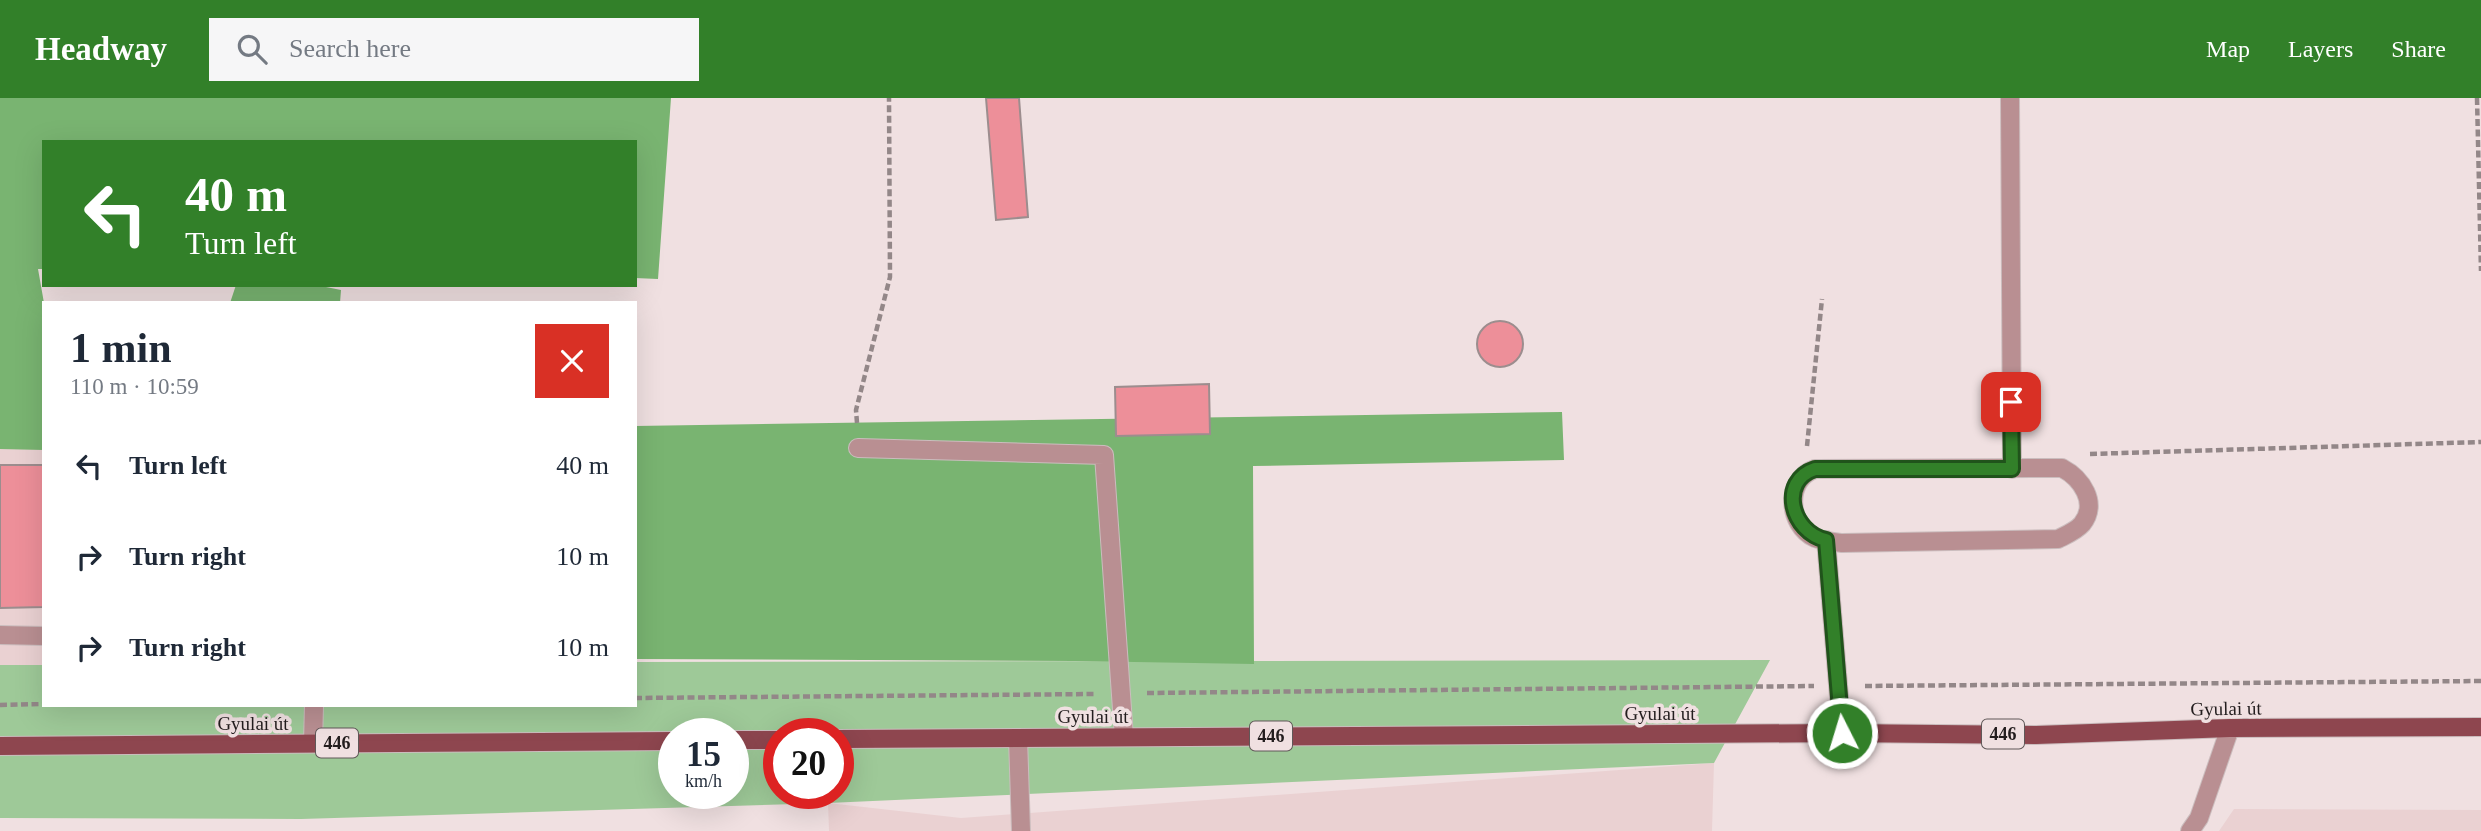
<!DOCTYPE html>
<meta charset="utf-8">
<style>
:root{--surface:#fff;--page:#f6f6f7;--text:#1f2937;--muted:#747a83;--accent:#328029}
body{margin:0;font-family:"Times New Roman",serif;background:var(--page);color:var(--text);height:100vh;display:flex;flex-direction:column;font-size:26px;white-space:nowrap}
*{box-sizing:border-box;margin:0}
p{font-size:23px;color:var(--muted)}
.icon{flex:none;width:38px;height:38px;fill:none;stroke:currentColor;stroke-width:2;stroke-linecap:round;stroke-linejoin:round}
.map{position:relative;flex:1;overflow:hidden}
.sheet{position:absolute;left:42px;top:203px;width:595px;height:406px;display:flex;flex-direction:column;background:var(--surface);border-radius:0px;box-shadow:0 7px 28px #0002}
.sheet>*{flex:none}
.guide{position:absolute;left:42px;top:42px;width:595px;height:147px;border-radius:0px;box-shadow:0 7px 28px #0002;background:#328029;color:#fff;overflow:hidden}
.speed{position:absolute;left:658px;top:620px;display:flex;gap:14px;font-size:35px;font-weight:700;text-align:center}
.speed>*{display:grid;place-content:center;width:91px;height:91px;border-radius:50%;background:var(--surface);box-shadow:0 7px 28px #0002;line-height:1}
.speed small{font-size:18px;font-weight:400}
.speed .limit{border:10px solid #d22;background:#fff;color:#111}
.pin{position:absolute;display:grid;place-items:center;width:60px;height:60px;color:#fff;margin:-30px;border-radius:14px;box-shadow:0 4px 10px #0006}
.me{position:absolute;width:77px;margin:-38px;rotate:355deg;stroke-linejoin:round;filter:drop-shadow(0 0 5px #0008)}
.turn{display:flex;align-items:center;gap:24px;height:147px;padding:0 28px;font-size:32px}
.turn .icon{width:91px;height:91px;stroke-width:2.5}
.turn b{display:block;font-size:49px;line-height:60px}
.round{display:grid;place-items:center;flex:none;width:74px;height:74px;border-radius:0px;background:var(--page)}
.summary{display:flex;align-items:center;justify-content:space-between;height:119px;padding:0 28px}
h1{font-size:42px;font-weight:600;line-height:52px}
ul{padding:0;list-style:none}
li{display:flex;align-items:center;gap:21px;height:91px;padding:0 28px}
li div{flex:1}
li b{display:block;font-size:26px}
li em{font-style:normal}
header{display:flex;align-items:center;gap:42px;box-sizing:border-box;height:98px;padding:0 35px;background:var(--accent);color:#fff}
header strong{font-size:33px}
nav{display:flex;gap:38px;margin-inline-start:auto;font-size:24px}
.search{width:490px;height:63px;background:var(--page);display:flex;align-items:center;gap:18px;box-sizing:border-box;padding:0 24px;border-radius:0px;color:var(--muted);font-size:26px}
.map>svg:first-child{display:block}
</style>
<header>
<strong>Headway</strong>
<div class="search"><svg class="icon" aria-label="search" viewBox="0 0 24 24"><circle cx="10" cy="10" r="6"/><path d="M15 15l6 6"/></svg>Search here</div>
<nav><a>Map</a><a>Layers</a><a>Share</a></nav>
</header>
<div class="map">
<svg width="2481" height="733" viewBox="0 0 2481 733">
<rect width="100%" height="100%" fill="#f0e0e1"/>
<path fill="#ead1d2" d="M 0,331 L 44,331 L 44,567 L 0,567 Z
M 1714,665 L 1712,733 L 829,733 L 828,705 L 961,720 Z
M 2234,711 L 2481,712 L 2481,733 L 2219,733 Z"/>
<path fill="#9ec998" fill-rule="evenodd" d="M 1770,562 L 1714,665 L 828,705 L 301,721 L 0,720 L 0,567 L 44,567 L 44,607 L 635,607 L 635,564 ZM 674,635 L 733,635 L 733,695 L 674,695 ZM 779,635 L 838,635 L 838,695 L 779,695 Z"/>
<path fill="#79b471" d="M 0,0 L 671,0 L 658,181 L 635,180 L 635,44 L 44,44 L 44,171 L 38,171 L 44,205 L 44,352 L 0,351 Z
M 236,187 L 316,187 L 341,192 L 340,205 L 230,205 Z
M 1562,314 L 1564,362 L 1253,368 L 1254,566 L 1075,563 L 635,561 L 635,328 Z"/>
<path fill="#ed8f99" stroke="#9c8d8e" stroke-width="2" d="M 986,0 L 1019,0 L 1028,119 L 996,122 Z
M1477 246a23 23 0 1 1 46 0a23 23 0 1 1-46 0Z
M 1209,286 L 1210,336 L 1116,338 L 1115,289 Z
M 0,367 L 44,367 L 44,509 L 0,510 Z"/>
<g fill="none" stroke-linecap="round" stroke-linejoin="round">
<defs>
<path id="service" d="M 858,350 L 1104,357 L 1124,639
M 2062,370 C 2081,380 2099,405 2082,426 C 2076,433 2066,437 2058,441 L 1842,445 C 1834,444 1823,443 1815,440 C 1787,427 1785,381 1815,371 Z
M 1826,442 L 1842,635
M 0,537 L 44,538
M 1018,640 L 1021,733
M 313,645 L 314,607"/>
<path id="minor" d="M 2010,0 L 2012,371
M 2190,733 L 2199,720 L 2230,630"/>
<path id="primary" d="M 838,641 L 1842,635 L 2036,637 L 2230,630 L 2481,629
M 733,642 L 779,642
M 0,648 L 674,643"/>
</defs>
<use href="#service" stroke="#cbbdbe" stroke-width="20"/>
<use href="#minor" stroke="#cbbdbe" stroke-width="20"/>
<use href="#primary" stroke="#cbbdbe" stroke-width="20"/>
<path stroke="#938788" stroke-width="4.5" stroke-dasharray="7 3.5" stroke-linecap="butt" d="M 2477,0 L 2481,173
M 857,325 L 856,312 L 890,179 L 889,0
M 1807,348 L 1822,201
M 2090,356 L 2481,344
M 1865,588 L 2481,583
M 1147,595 L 1814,588
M 635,600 L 1096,596
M 0,607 L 44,606"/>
<use href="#service" stroke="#b98f92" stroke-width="18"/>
<use href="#minor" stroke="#b98f92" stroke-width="18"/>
<use href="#primary" stroke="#8e464f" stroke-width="18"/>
</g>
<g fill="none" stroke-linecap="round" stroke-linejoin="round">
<defs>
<path id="route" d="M 1842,635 L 1826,442 C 1791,434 1778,383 1815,371 L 2012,371 L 2011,304"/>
</defs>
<use href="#route" stroke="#20531b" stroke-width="18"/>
<use href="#route" stroke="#328029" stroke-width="12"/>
</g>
<g text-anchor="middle" stroke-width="7" stroke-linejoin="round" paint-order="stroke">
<g fill="#f0e0e1" stroke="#605858" stroke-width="2">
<rect x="1982" y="621.5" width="42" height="29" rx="5"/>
<rect x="1250" y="623.5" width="42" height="29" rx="5"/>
<rect x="316" y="630.5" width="42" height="29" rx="5"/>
</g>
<g font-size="18" font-weight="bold" fill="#231d1e">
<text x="2003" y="642">446</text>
<text x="1271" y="644">446</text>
<text x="337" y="651">446</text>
</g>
<g font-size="19" fill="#231d1e" stroke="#f0e0e1">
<text transform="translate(2226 610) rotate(-1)" y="7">Gyulai út</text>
<text x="1660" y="622">Gyulai út</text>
<text x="1093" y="625">Gyulai út</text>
<text x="253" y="632">Gyulai út</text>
</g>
</g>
</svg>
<div class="speed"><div>15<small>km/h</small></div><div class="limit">20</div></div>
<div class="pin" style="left:2011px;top:304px;background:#d93025"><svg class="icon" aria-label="arrive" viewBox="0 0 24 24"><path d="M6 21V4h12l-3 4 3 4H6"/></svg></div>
<svg class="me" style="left:1842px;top:635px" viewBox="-20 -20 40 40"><circle r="17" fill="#328029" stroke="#fff" stroke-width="3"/><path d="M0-11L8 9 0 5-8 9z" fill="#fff"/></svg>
<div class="guide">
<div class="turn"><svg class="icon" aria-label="left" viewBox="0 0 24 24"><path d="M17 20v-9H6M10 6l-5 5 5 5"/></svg><div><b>40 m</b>Turn left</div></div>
</div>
<section class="sheet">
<div class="summary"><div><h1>1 min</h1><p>110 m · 10:59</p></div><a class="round" style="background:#d93025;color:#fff"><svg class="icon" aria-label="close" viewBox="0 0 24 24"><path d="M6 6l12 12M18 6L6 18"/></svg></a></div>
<ul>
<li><svg class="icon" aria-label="left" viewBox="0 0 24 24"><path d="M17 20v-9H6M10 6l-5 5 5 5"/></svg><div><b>Turn left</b></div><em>40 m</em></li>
<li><svg class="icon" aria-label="right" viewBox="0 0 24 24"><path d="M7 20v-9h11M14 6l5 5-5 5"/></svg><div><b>Turn right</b></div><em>10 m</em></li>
<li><svg class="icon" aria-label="right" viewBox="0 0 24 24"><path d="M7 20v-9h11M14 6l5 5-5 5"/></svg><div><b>Turn right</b></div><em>10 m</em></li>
</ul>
</section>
</div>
